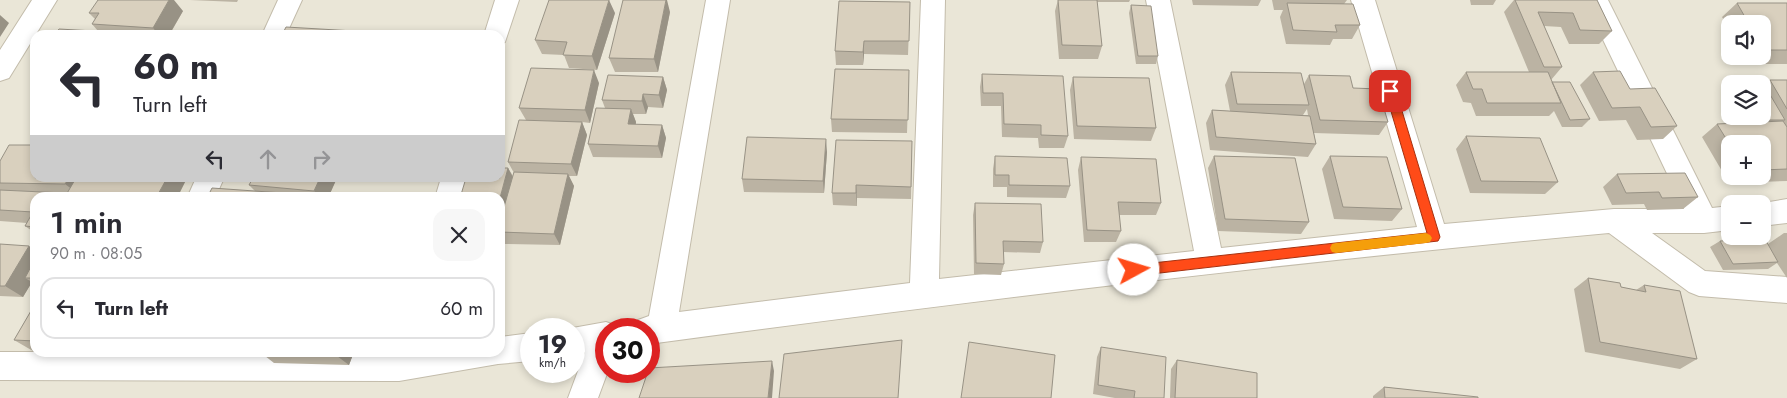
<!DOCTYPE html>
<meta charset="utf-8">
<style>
:root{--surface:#fff;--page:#f7f7f7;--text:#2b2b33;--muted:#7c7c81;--line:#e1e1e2}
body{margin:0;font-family:Jost,sans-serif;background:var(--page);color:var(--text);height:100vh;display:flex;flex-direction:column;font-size:19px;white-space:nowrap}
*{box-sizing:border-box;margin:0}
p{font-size:16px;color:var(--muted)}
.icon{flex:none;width:28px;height:28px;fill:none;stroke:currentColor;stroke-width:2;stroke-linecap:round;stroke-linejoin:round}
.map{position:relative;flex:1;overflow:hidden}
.details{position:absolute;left:30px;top:192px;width:475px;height:165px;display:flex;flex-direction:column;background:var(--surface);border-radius:15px;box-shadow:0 2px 8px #0003}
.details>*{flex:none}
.top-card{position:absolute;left:30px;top:30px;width:475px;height:152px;border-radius:15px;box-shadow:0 2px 8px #0003;background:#fff;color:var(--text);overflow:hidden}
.tools{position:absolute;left:1721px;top:15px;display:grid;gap:10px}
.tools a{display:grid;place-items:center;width:50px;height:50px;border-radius:10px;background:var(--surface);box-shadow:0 2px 8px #0003;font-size:25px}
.speed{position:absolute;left:520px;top:318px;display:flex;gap:10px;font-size:25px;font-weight:700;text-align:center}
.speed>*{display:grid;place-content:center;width:65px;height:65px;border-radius:50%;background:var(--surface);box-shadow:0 2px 8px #0003;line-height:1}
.speed small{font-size:12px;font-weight:400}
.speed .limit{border:8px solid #d22;background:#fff;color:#111}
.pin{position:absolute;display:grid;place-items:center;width:42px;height:42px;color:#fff;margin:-21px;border-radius:10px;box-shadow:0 2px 8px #0006}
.me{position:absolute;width:55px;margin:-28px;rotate:84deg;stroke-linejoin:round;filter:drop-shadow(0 0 4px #0008)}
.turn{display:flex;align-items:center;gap:18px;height:105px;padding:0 20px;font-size:22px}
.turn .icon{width:65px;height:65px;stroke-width:2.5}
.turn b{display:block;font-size:35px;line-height:42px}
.lanes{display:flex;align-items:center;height:48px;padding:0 20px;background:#0003;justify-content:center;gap:25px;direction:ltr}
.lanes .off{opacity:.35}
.round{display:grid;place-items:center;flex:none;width:52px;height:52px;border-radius:15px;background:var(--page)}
.head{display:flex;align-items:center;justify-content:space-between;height:85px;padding:0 20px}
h1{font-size:30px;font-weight:600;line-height:38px}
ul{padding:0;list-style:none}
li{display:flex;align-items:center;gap:15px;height:62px;margin:0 10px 8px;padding:0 10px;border:2px solid var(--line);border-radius:15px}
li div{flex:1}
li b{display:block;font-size:19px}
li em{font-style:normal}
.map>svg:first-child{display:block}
</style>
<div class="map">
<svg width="1787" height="398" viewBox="0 0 1787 398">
<rect width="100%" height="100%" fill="#f6f3ea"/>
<path fill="#eae6d7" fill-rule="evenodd" d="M 0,0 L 1787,0 L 1787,398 L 0,398 ZM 1730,24 L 1762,24 L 1762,56 L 1730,56 ZM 35,35 L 500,35 L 500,178 L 35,178 ZM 1730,84 L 1762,84 L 1762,116 L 1730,116 ZM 1730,144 L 1762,144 L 1762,176 L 1730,176 ZM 35,198 L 500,198 L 500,352 L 35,352 ZM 1730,204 L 1762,204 L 1762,236 L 1730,236 ZM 531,329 L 574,329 L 574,371 L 531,371 ZM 606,329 L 649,329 L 649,371 L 606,371 Z"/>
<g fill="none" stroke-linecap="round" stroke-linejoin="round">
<defs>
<path id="minor" d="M 32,0 L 57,0 L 9,78 L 0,81 L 0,50 Z
M 278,0 L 302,0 L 286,35 L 262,35 Z
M 495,0 L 519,0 L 505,42 L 500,43 L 500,35 L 484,35 Z
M 706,0 L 730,0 L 679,312 L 910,283 L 921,0 L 945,0 L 939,279 L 1194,251 L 1146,0 L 1170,0 L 1221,248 L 1417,227 L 1351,0 L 1375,0 L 1444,224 L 1614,209 L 1684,209 L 1584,0 L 1608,0 L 1712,208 L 1730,206 L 1730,230 L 1704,233 L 1652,233 L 1705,271 L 1787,277 L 1787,303 L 1699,296 L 1689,292 L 1609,233 C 1288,262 968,301 649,344 L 649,329 L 635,329 L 638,320 L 649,316 Z
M 196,178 L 224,178 L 215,198 L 187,198 Z
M 441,178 L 468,178 L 463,198 L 435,198 Z
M 1787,199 L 1787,223 L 1762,226 L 1762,204 L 1757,204 Z
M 606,322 L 617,326 L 618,329 L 606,329 L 606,371 L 608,371 L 598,398 L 568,398 L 585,352 L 574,354 L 574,329 L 567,329 Z
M 531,333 L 531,361 L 498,364 L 399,381 L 0,380 L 0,352 L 500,352 L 500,337 Z"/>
</defs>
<use href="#minor" stroke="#c3bcab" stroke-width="2"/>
<use href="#minor" fill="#fff" fill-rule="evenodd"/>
</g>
<path fill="#bbb3a3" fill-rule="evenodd" d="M 190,0 L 238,0 L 237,2 Z
M 1058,0 L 1130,0 L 1129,2 L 1097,2 L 1102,46 L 1098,59 L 1059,59 L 1055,11 Z
M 1192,0 L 1261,0 L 1258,6 L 1193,5 Z
M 1272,0 L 1347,0 L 1344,4 L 1360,25 L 1352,39 L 1333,39 L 1330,45 L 1286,44 L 1280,17 L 1283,10 L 1274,10 Z
M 1470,0 L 1496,0 L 1493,5 L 1471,5 Z
M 1514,0 L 1597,0 L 1612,31 L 1599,44 L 1569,44 L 1561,27 L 1544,26 L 1562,67 L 1551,80 L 1552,82 L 1590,119 L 1582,127 L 1562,127 L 1554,111 L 1549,116 L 1476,116 L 1471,103 L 1463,102 L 1456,85 L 1466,72 L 1529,72 L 1504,12 Z
M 910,2 L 908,55 L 864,54 L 863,65 L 836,65 L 835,51 Z
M 1737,3 L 1787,3 L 1787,64 L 1750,64 L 1745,56 L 1762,56 L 1762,24 L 1730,24 L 1730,30 L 1722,17 Z
M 1131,5 L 1158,56 L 1156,64 L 1136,64 L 1129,13 Z
M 183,11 L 170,34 L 188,35 L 54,35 L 98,31 L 92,24 L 95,19 L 89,13 Z
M 670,12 L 658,72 L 615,72 L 609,58 Z
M 615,13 L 597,70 L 569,68 L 564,55 L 542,54 L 535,40 Z
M 909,70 L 907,133 L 832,132 L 831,119 Z
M 1231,72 L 1304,84 L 1309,75 L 1353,88 L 1388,122 L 1379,135 L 1314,133 L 1316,144 L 1308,157 L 1210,150 L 1206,123 L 1212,110 L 1230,111 L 1225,85 ZM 1307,109 L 1308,115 L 1303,115 Z
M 1593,72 L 1630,89 L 1677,126 L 1663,139 L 1637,140 L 1626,120 L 1599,121 L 1580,85 Z
M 982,74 L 1068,136 L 1064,148 L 1039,148 L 1038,138 L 1002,137 L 1001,106 L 981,106 L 980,87 Z
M 663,77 L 667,90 L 663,108 L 648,107 L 646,114 L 633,114 L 636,122 L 636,125 L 662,125 L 666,138 L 662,158 L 593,157 L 588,144 L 605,108 L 602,100 Z
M 1073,77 L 1156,128 L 1151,141 L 1074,139 L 1070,90 Z
M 1770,80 L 1787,80 L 1787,181 L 1729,183 L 1702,137 L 1717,124 L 1752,122 L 1749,116 L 1762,116 L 1762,84 L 1738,84 L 1742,81 L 1762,81 L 1764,85 ZM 1730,144 L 1762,144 L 1762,176 L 1730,176 Z
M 599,83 L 590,123 L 582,122 L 587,135 L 577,176 L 569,176 L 574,186 L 560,245 L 505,244 L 500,236 L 500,198 L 508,168 L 513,176 L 514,173 L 508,162 L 526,120 L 519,108 Z
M 1466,136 L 1558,182 L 1545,194 L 1470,193 L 1456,149 Z
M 912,141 L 911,199 L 857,198 L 857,206 L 833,205 L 832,193 Z
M 827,152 L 824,193 L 744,192 L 742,179 Z
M 995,156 L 1070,186 L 1066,198 L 1007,197 L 1007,187 L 993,187 L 993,169 Z
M 1214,156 L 1309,222 L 1301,234 L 1218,231 L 1208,168 Z
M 1330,156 L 1402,209 L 1392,221 L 1334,219 L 1322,169 Z
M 1081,157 L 1161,203 L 1156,215 L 1119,215 L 1121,231 L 1116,242 L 1084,242 L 1078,170 Z
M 0,161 L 35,178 L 187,178 L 177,198 L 35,198 L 35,233 L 25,226 L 27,223 L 0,221 Z
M 1617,174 L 1698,197 L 1683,209 L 1647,210 L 1644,204 L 1612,205 L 1603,187 Z
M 337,178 L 328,198 L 207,198 L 255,191 L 249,185 Z
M 975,203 L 1043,242 L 1040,253 L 1003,252 L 1004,264 L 1001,275 L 974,274 L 973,215 Z
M 1784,233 L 1787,233 L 1787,278 L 1777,263 L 1768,269 L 1723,270 L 1710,247 L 1720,241 L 1768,244 Z
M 0,244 L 35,250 L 35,285 L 32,282 L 23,297 L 0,296 Z
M 1588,278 L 1621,287 L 1636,290 L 1644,285 L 1697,359 L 1680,369 L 1585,352 L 1574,289 Z
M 35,304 L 35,351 L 33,351 L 14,340 Z
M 1101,347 L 1164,398 L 1115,398 L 1093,394 L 1097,357 Z
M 74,352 L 110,352 L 110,354 Z
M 260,352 L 354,352 L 349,365 L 274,363 Z
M 1177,360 L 1257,398 L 1170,398 L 1171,369 Z
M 1384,387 L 1478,398 L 1373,398 L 1373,396 Z"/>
<path fill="#989285" d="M 169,0 L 174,0 L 183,11 L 169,35 L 159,35 L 153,28 Z
M 609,0 L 615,13 L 597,70 L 592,56 Z
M 666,0 L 667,0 L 670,12 L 658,72 L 654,59 Z
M 0,15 L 9,23 L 0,37 Z
M 864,41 L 864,54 L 863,65 L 863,52 Z
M 594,70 L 599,83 L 590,123 L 585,110 Z
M 663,77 L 667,90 L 663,108 L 659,95 Z
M 643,94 L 648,107 L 646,114 L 642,101 Z
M 631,109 L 636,122 L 633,137 L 628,124 Z
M 582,122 L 587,135 L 577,176 L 571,164 Z
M 662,125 L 666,138 L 662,158 L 658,146 Z
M 826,139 L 827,152 L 824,193 L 823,181 Z
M 508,168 L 515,181 L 500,232 L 500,198 Z
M 568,174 L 574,186 L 560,245 L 554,234 Z
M 69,178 L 91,178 L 81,196 L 65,184 Z
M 167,178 L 187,178 L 177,198 L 156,198 Z
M 320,178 L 337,178 L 328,198 L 320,198 L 314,191 Z
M 856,185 L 857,198 L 857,206 L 856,193 Z
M 64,193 L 67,195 L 66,195 L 68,198 L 61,198 Z
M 29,246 L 35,250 L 35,276 L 25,278 L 32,282 L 23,297 L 5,286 Z
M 339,352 L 354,352 L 349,365 L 337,356 Z
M 772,361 L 774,371 L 772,398 L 768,398 Z"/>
<path fill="#d9d0be" stroke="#989285" d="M 98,0 L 169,0 L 153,28 L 92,24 L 99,13 L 89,13 Z
M 549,0 L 609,0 L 592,56 L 563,55 L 567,42 L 535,40 Z
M 623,0 L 666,0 L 654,59 L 609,58 Z
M 1058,0 L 1097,0 L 1102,46 L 1062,45 Z
M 1515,0 L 1597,0 L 1612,31 L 1580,30 L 1573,13 L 1538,12 L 1562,67 L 1544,67 Z
M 839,1 L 910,2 L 909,41 L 864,41 L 863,52 L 835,51 Z
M 1287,3 L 1353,4 L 1360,25 L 1335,25 L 1337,32 L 1293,30 Z
M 1737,3 L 1787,3 L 1787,50 L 1765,50 L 1762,46 L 1762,24 L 1749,24 Z
M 1131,5 L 1151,6 L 1158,56 L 1138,56 Z
M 286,27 L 371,32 L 369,35 L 282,35 Z
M 59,29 L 146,34 L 145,35 L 54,35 Z
M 161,33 L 188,35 L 160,35 Z
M 531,68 L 594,70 L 585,110 L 519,108 Z
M 835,69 L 909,70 L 908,120 L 831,119 Z
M 1620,71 L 1630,89 L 1655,88 L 1677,126 L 1651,127 L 1640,107 L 1612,108 L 1593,72 Z
M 1231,72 L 1301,73 L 1309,105 L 1237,104 Z
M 1466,72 L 1548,72 L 1561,103 L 1487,103 L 1482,89 L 1473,89 Z
M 982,74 L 1063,76 L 1068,136 L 1041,135 L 1041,125 L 1004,124 L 1003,93 L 983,93 Z
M 608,75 L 663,77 L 659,95 L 643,94 L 642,101 L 602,100 Z
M 1309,75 L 1350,76 L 1353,88 L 1378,89 L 1388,122 L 1320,120 Z
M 1073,77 L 1149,78 L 1156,128 L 1077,126 Z
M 1770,80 L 1787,80 L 1787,109 Z
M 1742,81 L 1762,81 L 1785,120 L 1764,120 L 1762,116 L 1762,84 L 1744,84 Z
M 1552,82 L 1570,82 L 1590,119 L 1570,120 Z
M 596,108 L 631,109 L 628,124 L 662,125 L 658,146 L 588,144 Z
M 1212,110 L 1310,116 L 1316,144 L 1216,137 Z
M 519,120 L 582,122 L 571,164 L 508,162 Z
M 1783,121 L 1787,127 L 1787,169 L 1762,170 L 1762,144 L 1730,144 L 1730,145 L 1717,124 Z
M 1466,136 L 1540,138 L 1558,182 L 1481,181 Z
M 747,137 L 826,139 L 823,181 L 742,179 Z
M 836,140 L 912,141 L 911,187 L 856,185 L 856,193 L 832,193 Z
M 9,145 L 35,145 L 35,178 L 69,178 L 65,184 L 0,183 L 0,161 Z
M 995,156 L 1067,158 L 1070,186 L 1009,185 L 1009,175 L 995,175 Z
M 1214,156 L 1295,158 L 1309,222 L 1225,219 Z
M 1330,156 L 1387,157 L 1402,209 L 1343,207 Z
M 1081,157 L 1156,159 L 1161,203 L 1118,202 L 1121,231 L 1087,230 Z
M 500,168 L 508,168 L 500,198 L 460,198 L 466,178 L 500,178 Z
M 514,172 L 568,174 L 554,234 L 500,232 L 500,221 Z
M 1685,173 L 1698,197 L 1662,198 L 1659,192 L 1626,193 L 1617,174 Z
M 76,178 L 167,178 L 156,198 L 113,198 L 66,195 Z
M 253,178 L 320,178 L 314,191 L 249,185 Z
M 212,188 L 311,195 L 310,198 L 207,198 Z
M 0,190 L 64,193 L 61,198 L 35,198 L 35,227 L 25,226 L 33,212 L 0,210 Z
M 975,203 L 1041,204 L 1043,242 L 1003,241 L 1004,264 L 976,263 Z
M 1765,239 L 1778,262 L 1733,264 L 1720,241 Z
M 0,244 L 29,246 L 5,286 L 0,286 Z
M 35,259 L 35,278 L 25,278 Z
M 1588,278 L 1620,283 L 1621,287 L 1646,292 L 1644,285 L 1680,291 L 1697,359 L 1600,342 Z
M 35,304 L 35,341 L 14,340 Z
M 902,340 L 898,398 L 779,398 L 784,354 Z
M 969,342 L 1055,355 L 1051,398 L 961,398 Z
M 1101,347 L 1166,357 L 1164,398 L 1134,398 L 1135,391 L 1098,385 Z
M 260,352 L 339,352 L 337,356 Z
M 1177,360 L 1257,373 L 1257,398 L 1175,398 Z
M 772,361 L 768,398 L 639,398 L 649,368 Z
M 1384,387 L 1478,397 L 1478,398 L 1385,398 Z"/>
<path fill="#ff4b18" stroke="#a63110" d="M 1390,87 L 1396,91 L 1440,237 L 1438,241 L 1134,276 L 1130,274 L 1128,270 L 1130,267 L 1134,265 L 1427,233 L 1385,91 Z"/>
<path fill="#f59e0b" d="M 1426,233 L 1430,235 L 1432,238 L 1430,242 L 1426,243 L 1336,253 L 1332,252 L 1330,248 L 1332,244 L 1336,243 Z"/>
</svg>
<div class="tools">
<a><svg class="icon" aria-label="sound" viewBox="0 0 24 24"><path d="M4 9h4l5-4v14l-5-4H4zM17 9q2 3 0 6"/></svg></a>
<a><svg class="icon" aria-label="layers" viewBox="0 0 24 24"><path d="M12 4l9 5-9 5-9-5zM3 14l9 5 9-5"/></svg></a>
<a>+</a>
<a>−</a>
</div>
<div class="speed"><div>19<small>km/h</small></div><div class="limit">30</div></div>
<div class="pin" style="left:1390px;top:91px;background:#d93025"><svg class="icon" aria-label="arrive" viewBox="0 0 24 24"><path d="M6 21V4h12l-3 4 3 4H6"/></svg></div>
<svg class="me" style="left:1134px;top:270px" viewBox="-20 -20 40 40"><circle r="19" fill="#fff"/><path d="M0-13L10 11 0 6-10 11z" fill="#ff4b18"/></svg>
<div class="top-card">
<div class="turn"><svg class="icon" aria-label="left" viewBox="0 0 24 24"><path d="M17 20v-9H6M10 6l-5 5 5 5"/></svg><div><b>60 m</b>Turn left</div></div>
<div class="lanes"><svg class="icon" aria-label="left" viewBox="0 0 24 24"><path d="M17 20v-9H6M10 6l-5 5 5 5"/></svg><svg class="icon off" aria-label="ahead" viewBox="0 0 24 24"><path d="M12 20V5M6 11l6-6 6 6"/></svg><svg class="icon off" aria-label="right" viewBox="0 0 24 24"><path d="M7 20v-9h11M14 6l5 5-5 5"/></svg></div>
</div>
<section class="details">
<div class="head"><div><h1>1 min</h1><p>90 m · 08:05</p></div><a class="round"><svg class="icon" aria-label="close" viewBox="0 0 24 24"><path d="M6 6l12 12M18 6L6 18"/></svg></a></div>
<ul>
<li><svg class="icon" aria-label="left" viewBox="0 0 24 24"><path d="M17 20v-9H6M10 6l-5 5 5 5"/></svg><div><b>Turn left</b></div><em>60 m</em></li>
</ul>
</section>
</div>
